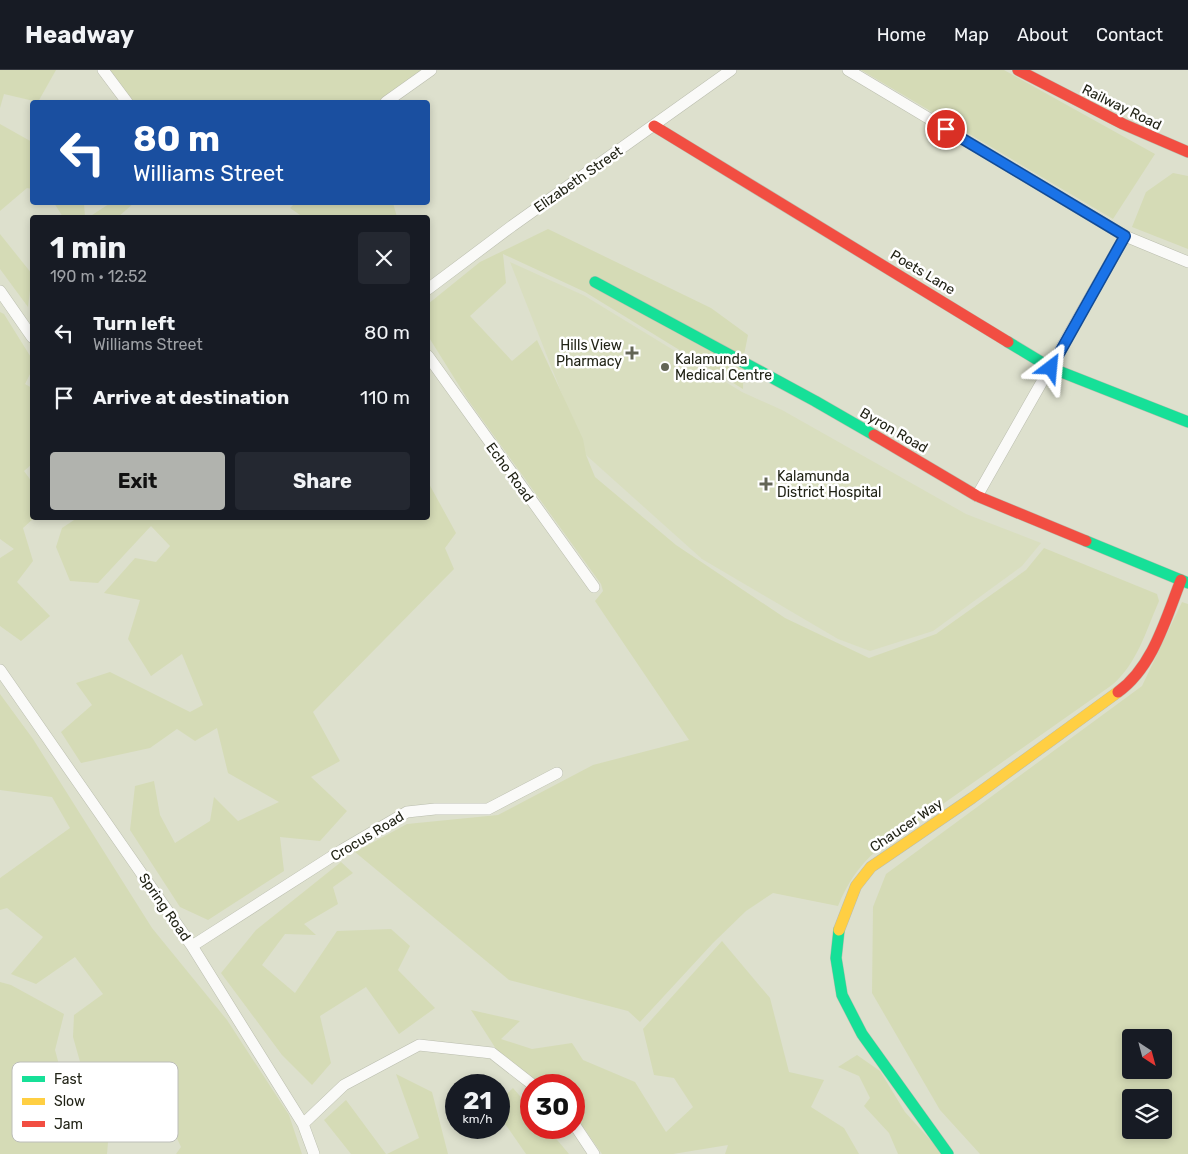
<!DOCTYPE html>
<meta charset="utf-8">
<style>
:root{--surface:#171b24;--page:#242831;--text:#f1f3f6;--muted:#9ea1a6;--line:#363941;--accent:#b1b3ae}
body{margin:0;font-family:Rubik,sans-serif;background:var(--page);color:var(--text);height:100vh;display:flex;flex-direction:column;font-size:19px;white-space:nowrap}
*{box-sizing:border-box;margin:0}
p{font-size:16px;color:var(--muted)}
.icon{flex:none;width:28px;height:28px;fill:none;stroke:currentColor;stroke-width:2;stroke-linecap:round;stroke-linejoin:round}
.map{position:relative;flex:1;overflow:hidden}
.sheet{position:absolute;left:30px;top:145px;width:400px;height:305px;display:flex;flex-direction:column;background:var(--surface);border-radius:5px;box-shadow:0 2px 8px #0003}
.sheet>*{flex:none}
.guide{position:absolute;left:30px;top:30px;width:400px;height:105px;border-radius:5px;box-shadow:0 2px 8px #0003;background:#1a4fa0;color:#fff;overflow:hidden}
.needle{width:32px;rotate:144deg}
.controls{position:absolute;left:1122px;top:959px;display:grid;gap:10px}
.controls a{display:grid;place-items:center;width:50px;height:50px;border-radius:5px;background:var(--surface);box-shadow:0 2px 8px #0003;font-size:25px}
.speed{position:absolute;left:445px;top:1004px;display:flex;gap:10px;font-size:25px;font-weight:700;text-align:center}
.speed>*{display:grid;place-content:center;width:65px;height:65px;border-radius:50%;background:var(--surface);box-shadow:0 2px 8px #0003;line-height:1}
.speed small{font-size:12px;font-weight:400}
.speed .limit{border:8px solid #d22;background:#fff;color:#111}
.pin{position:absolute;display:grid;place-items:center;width:42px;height:42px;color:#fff;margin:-21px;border:2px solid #fff;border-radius:50%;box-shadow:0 1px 5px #0007}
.me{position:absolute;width:55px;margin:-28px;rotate:29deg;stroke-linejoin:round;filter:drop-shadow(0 0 4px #0008)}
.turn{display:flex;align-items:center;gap:18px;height:105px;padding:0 20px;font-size:22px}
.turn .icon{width:65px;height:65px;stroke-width:2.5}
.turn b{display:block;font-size:35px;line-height:42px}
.round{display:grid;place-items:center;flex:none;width:52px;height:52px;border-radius:5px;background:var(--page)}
.head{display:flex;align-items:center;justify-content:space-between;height:85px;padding:0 20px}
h1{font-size:30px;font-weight:700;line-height:38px}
.cta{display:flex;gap:10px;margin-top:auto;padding:10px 20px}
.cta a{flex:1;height:58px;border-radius:5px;background:var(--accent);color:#111;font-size:20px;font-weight:700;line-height:58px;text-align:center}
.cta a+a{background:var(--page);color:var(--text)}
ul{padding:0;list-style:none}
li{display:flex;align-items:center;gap:15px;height:65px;padding:0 20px}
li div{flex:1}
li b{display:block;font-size:19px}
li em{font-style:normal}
header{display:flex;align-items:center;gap:30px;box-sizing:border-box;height:70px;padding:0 25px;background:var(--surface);border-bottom:1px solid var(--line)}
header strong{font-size:24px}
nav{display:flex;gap:28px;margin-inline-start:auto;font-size:18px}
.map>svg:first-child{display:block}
</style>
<header>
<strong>Headway</strong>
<nav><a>Home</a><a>Map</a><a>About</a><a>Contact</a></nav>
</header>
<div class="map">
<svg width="1188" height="1084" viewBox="0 0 1188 1084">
<rect width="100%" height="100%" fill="#dde0cd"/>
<path fill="#d9debf" d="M 510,192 L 585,226 L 742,322 L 782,340 L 966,444 L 1041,473 L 1022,496 L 933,561 L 870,581 L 838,569 L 702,489 L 586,385 Z"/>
<path fill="#d5dbb6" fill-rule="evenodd" d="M 0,0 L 56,0 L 38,32 L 4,24 L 0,38 Z
M 106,0 L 431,0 L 386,32 L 129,32 Z
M 861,0 L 1004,0 L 1155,84 L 1113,149 Z
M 0,54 L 32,72 L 32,119 L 27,118 L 0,141 Z
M 1173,103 L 1188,106 L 1188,179 L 1132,157 L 1146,122 Z
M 112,132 L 134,133 L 118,147 L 89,147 Z
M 296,132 L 393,133 L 397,147 L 303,147 L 290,138 Z
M 54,133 L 84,133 L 85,147 L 63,147 Z
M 548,159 L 711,238 L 748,265 L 744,285 L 743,319 L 585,222 L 503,184 L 506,213 L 470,246 L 512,291 L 537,270 L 583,369 L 586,385 L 595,407 L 676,475 L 785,548 L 869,588 L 936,564 L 1026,500 L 1044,478 L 1157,524 L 1159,531 C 1146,561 1137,594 1112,615 L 876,781 C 858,797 847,814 838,836 L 773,823 L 746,841 L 713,873 L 640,952 L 628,941 L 509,910 L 355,782 L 407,754 L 498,745 L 593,695 L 689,670 L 595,531 L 603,521 L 601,514 L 468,330 L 428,266 L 428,234 L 480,192 Z
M 0,164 L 32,204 L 28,237 L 0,199 Z
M 0,242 L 4,244 L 32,289 L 32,300 L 25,314 L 32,318 L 32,394 L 24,401 L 32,412 L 34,448 L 23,458 L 33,491 L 17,512 L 50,546 L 21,571 L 0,556 L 0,488 L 14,479 L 0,469 Z
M 428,412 L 456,463 L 445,478 L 454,499 L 313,642 L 340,691 L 311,707 L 347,741 L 320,771 L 280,767 L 284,801 L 208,850 L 180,837 L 130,760 L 135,716 L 154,711 L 160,745 L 175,773 L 210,751 L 214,727 L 238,751 L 279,732 L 228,703 L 217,658 L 195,671 L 177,659 L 150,678 L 81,693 L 61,662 L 92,635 L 76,613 L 110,602 L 190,642 L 203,635 L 182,584 L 151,606 L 128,569 L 140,530 L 104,523 L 135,488 L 156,492 L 170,476 L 151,456 L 98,513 L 70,511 L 56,477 L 62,458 L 77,448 L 428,448 Z
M 1182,532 L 1188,534 L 1188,1084 L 980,1084 L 940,1040 L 872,923 L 873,837 L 886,804 L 1142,616 ZM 1131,968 L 1164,968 L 1164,1000 L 1131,1000 ZM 1131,1028 L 1164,1028 L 1164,1060 L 1131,1060 Z
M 0,624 L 33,669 L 152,858 L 227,950 L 289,1045 L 302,1084 L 176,1084 L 181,1077 L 156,1023 L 123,1031 L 109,1061 L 107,1084 L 0,1084 L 0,912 L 11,915 L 64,944 L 55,980 L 68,1028 L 90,1027 L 73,967 L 74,945 L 103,924 L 75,887 L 36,914 L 11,904 L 43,867 L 7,838 L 0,840 L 0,808 L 70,758 L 52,727 L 0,720 Z
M 341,792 L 353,803 L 333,817 L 338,834 L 304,854 L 316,865 L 285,864 L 262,895 L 295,923 L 337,861 L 391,859 L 410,876 L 398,900 L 435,938 L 399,964 L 366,917 L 320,946 L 331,993 L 312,1015 L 282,985 L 221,903 L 256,860 Z
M 722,871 L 770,928 L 789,1002 L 824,1010 L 811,1037 L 844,1058 L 859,1084 L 725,1084 L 728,1075 L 673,1084 L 602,1084 L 574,1044 L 574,1015 L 539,1015 L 498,982 L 471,940 L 520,951 L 501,969 L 532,979 L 572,973 L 583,990 L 635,1012 L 666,1062 L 693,1037 L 674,1008 L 654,1005 L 643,959 Z
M 857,985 L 880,1001 L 905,1042 L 943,1084 L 898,1084 L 889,1063 L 864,1036 L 870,1028 L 859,1006 L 838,997 Z
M 396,1004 L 432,1022 L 448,1084 L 387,1084 L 419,1068 Z
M 513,1018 L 531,1039 L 531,1058 L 547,1058 L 569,1084 L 526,1084 L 499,1045 L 499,1031 Z
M 346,1030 L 386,1084 L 351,1084 L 324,1050 Z"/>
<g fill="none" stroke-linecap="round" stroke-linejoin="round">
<defs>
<path id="street" d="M 103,0 L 127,32
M 848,0 L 1125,166 L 1188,192
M 386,32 L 431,0
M 428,219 L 512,156 L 731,0
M 0,221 L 32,267
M 428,286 L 594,517
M 977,426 L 1125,166
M 0,600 L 192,876 L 303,1054 L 314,1084
M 192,876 L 342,780 L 407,742 L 435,739 L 488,739 L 557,703
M 303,1054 L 344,1015 L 419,975 L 492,983 L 533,1015
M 574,1054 L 594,1084"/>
<path id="fast" d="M 595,212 L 815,331 L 874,365
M 1008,272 L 1051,298 L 1188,352
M 1086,471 L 1188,513
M 839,860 L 836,888 L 842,925 L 862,964 L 948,1084"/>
<path id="slow" d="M 839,860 L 856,816 L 871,797 L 972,728 L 1118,622"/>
<path id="jam" d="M 1018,0 L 1123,54 L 1188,82
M 654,56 L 1008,272
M 874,365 L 977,426 L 1086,471
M 1118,622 C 1153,597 1166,548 1181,510"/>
</defs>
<use href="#street" stroke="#babdae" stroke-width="12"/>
<use href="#fast" stroke="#babdae" stroke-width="12"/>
<use href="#slow" stroke="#babdae" stroke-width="12"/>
<use href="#jam" stroke="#babdae" stroke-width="12"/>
<use href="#street" stroke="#fafaf8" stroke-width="11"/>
<use href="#fast" stroke="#16e098" stroke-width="11"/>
<use href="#slow" stroke="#ffcf43" stroke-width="11"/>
<use href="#jam" stroke="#f24e42" stroke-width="11"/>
</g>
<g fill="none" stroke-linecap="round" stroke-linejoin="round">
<defs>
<path id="route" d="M 946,59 L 1125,166 L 1051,298"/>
</defs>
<use href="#route" stroke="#114b97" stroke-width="12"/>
<use href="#route" stroke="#1a73e8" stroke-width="9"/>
</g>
<g fill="#636556" stroke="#fff" stroke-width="2">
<path d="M629.5 275.5h5v5h5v5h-5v5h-5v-5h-5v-5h5z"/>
<circle cx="665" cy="297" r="5"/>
<path d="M763.5 406.5h5v5h5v5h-5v5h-5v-5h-5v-5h5z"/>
</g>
<g text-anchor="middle" stroke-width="5" stroke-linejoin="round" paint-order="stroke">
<g font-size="14" fill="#212316" stroke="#fff">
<text transform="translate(1122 37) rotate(26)" y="5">Railway Road</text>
<text transform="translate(578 109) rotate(-35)" y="5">Elizabeth Street</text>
<text transform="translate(923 202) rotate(31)" y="5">Poets Lane</text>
<text transform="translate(894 360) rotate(30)" y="5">Byron Road</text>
<text transform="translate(510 402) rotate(54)" y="5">Echo Road</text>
<text transform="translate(906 755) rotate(-34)" y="5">Chaucer Way</text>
<text transform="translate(367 766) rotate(-31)" y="5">Crocus Road</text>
<text transform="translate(165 837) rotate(55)" y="5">Spring Road</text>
</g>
<g font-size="14" fill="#212316" stroke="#fff" text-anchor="start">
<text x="622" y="280" text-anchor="end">Hills View<tspan x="622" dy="16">Pharmacy</tspan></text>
<text x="675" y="294">Kalamunda<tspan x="675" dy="16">Medical Centre</tspan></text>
<text x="777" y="411">Kalamunda<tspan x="777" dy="16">District Hospital</tspan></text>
</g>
</g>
<rect x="12" y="992" width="166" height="80" rx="8" fill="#fff" stroke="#bcbdb9" stroke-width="1"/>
<rect x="22" y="1006" width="23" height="6" fill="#16e098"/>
<rect x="22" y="1028" width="23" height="7" fill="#ffcf43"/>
<rect x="22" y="1051" width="23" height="6" fill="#f24e42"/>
<g font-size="14" fill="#212316">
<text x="54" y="1014">Fast</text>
<text x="54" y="1036">Slow</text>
<text x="54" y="1059">Jam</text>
</g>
</svg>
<div class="controls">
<a><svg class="needle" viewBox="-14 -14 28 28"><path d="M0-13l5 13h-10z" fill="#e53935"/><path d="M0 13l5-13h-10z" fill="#9ea1a6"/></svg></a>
<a><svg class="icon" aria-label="layers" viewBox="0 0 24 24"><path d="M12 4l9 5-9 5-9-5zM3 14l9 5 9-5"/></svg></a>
</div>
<div class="speed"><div>21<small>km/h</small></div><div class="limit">30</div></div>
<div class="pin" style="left:946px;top:59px;background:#d93025"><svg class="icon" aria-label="arrive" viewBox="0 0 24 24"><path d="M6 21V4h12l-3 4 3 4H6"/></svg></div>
<svg class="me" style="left:1051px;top:298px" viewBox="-20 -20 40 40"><path d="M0-17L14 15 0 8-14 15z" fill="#1a73e8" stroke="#fff" stroke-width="4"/></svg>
<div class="guide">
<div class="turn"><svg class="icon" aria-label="left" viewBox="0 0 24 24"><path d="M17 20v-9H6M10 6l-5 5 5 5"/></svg><div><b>80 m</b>Williams Street</div></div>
</div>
<section class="sheet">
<div class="head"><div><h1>1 min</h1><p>190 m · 12:52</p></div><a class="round"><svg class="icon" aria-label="close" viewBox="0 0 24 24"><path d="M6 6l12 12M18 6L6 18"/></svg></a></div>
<ul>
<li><svg class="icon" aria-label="left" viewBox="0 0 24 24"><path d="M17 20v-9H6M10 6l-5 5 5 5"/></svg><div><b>Turn left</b><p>Williams Street</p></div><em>80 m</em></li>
<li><svg class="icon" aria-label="arrive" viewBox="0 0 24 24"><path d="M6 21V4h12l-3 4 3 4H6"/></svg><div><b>Arrive at destination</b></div><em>110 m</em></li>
</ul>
<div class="cta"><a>Exit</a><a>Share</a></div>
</section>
</div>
